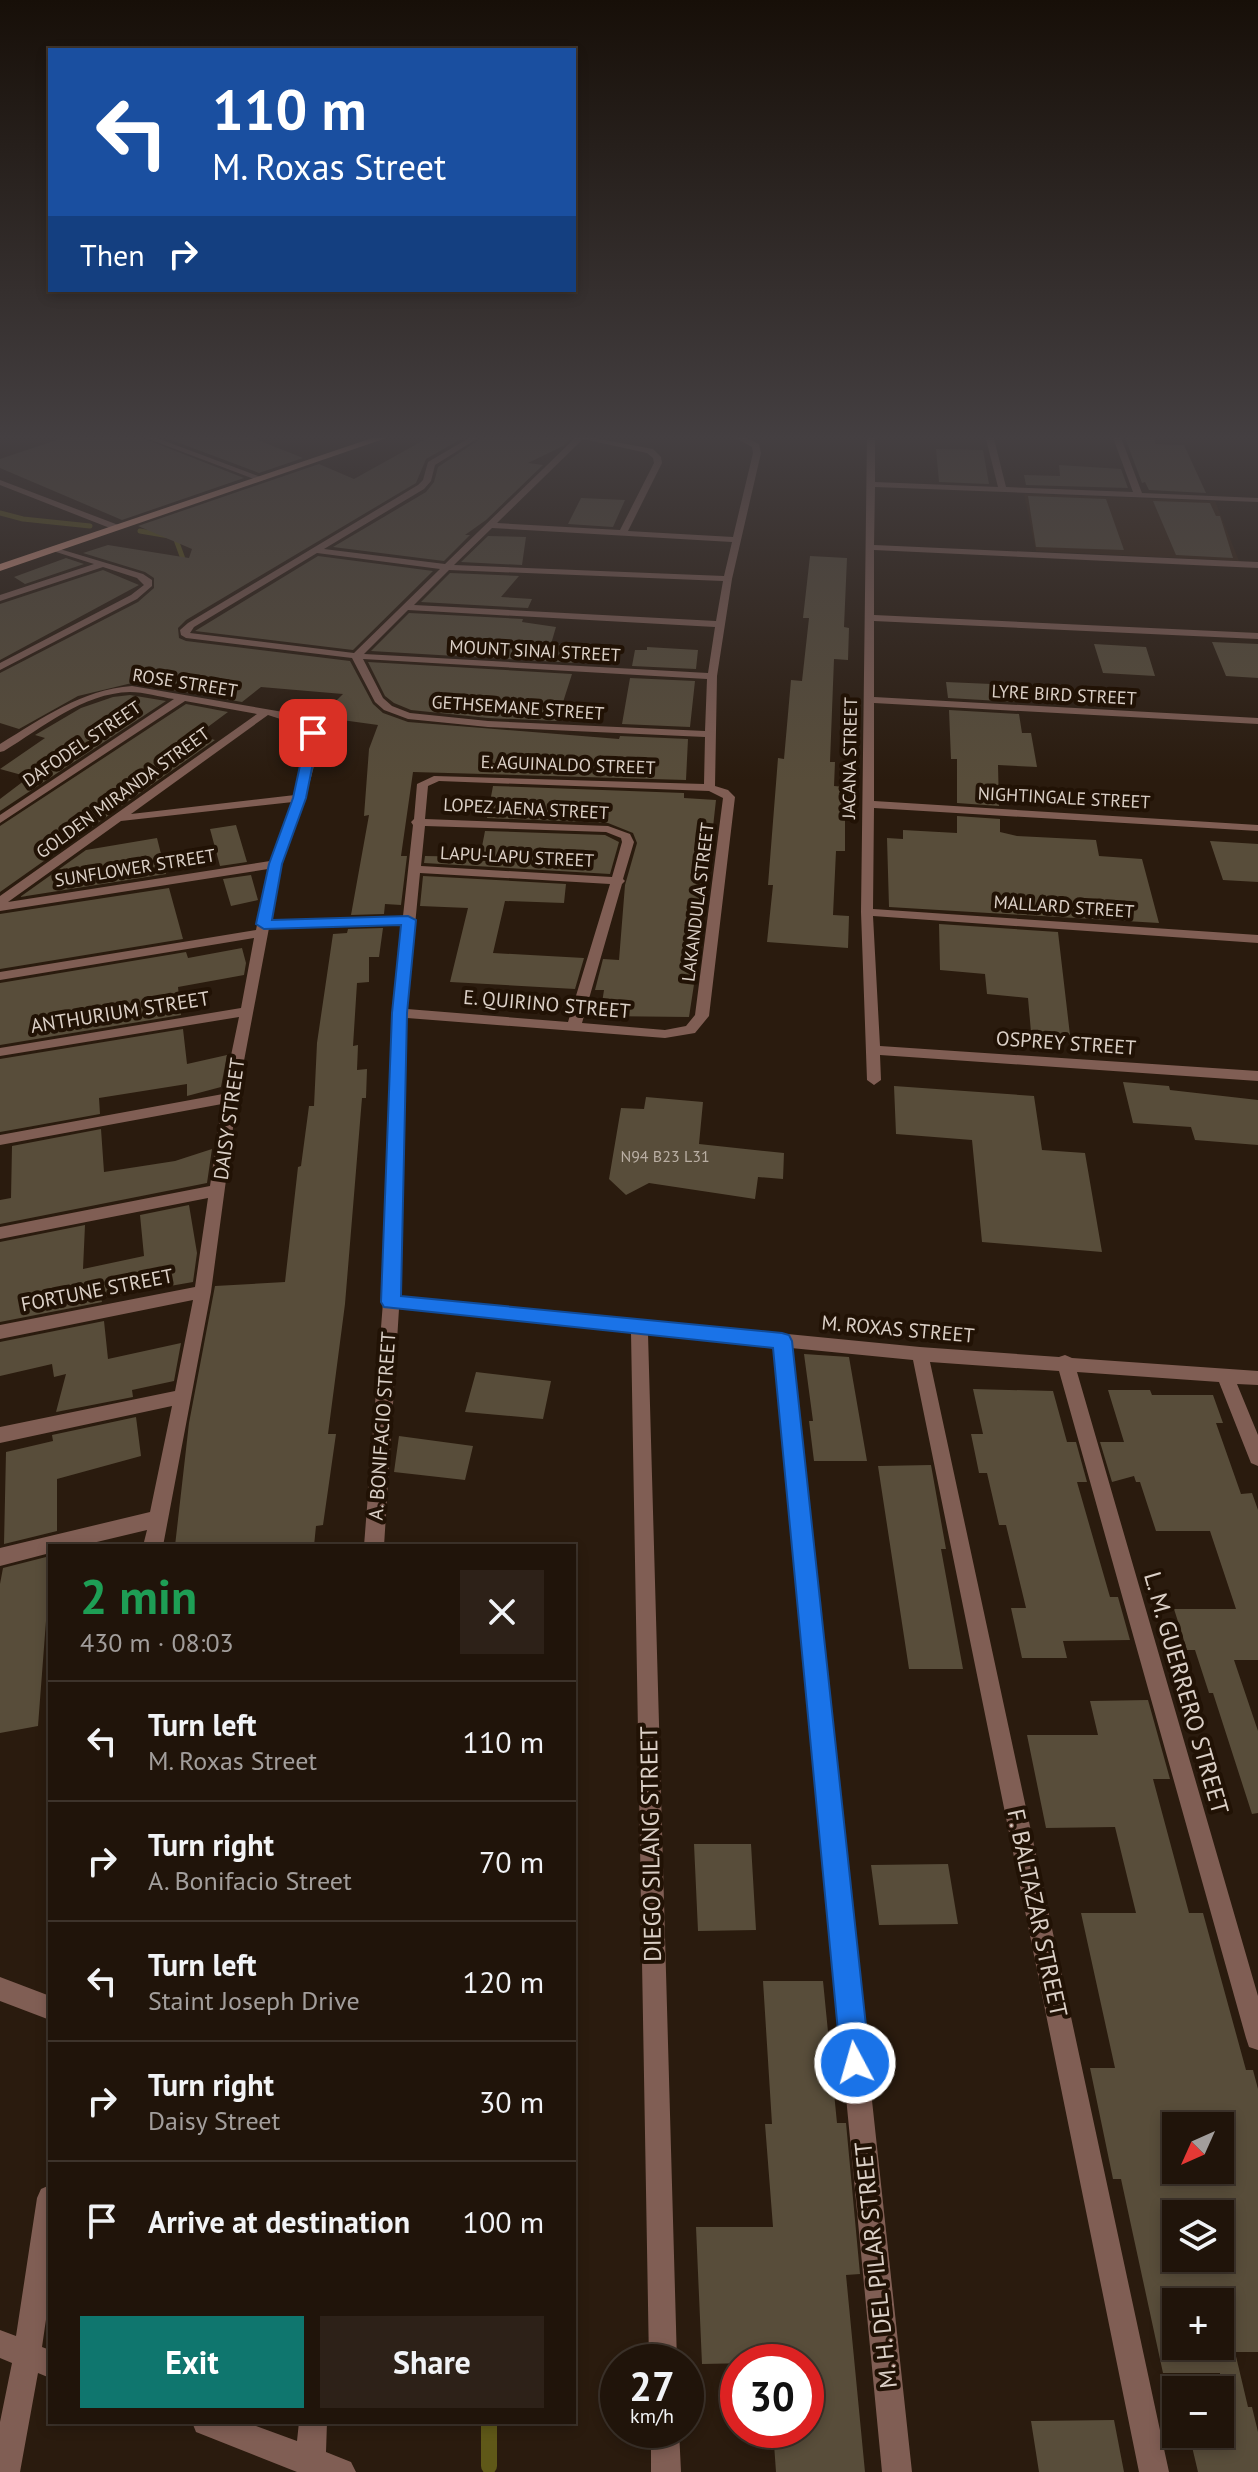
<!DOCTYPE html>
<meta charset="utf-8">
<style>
:root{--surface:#20140a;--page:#2d2118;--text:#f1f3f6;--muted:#a29e9c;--line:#3d332b;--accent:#0f766e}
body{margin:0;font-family:"PT Sans",sans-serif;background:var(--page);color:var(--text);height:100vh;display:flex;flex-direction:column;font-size:30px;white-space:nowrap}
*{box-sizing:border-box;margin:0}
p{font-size:26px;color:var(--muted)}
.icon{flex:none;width:44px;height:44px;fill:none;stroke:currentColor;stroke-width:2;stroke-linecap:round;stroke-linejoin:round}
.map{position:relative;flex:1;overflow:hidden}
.drawer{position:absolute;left:48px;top:1544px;width:528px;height:880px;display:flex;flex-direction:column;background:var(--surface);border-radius:0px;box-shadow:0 4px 12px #0003,0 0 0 2px var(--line)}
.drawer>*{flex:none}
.top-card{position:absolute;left:48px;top:48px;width:528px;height:244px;border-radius:0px;box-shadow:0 4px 12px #0003,0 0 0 2px var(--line);background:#1a4fa0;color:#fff;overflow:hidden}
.needle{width:52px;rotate:225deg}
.tools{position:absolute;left:1162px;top:2112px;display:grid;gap:16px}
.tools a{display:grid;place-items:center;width:72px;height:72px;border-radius:0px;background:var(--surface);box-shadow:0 4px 12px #0003,0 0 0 2px var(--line);font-size:40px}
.speed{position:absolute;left:600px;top:2344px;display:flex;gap:16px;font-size:40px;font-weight:700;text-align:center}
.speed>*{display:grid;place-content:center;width:104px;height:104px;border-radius:50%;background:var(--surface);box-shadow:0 4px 12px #0003,0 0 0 2px var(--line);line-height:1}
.speed small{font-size:20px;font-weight:400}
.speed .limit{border:12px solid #d22;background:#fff;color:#111}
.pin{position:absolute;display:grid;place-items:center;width:68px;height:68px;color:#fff;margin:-34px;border-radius:16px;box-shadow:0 4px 12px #0006}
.me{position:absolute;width:88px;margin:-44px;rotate:354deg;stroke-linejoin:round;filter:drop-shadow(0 0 6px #0008)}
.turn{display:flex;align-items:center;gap:28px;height:168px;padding:0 32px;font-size:36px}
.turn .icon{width:104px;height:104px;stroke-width:2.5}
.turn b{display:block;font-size:56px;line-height:68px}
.then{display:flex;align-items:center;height:76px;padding:0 32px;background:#0003;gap:16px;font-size:30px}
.round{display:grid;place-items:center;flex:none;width:84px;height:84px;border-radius:0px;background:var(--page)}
.summary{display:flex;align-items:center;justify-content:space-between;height:136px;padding:0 32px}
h1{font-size:48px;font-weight:700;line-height:60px;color:#1e9e55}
.primary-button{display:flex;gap:16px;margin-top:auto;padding:16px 32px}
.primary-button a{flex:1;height:92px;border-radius:0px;background:var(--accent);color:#fff;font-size:32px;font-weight:700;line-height:92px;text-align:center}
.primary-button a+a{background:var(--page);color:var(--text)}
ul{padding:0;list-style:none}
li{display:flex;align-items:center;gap:24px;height:120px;padding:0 32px;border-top:2px solid var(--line)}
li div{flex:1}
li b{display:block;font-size:30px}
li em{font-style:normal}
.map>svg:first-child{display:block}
</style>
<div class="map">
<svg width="1258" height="2472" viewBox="0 0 1258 2472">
<rect width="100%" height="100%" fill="#2a1b0e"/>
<path fill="#35200e" d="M 1024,494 L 1215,501 L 1239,561 L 1036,551 Z"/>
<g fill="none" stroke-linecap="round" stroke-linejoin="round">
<path stroke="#5f5818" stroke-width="5" d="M 0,513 L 23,519 L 90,526
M 140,531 L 175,537 L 186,567 L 184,570"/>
<path stroke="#5f5818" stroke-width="16" d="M 489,2422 L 489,2466"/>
</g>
<path fill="#584d3a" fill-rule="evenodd" d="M 71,435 L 135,435 L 244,478 L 122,520 L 0,468 L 0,459 Z
M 158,435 L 245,435 L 303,458 L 259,473 Z
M 433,435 L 468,435 L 426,459 L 416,483 L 186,620 L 178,628 L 179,638 L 186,641 L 350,661 L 373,704 L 383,713 L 408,722 L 619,739 L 620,736 L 688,739 L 686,780 L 413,772 L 401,856 L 407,856 L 401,905 L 385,904 L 384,914 L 351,915 L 369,815 L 364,816 L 369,749 L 378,725 L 320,717 L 343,694 L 261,687 L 242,702 L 132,683 L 78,696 L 19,729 L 0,723 L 0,673 L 138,602 L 154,588 L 154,578 L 145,572 L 83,553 L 108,545 L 189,558 L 192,549 L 138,526 L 319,464 L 354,479 Z
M 486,435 L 574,435 L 563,446 L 528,463 L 543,465 L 486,520 L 465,535 L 470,535 L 444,561 L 333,547 L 426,492 L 434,482 L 438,467 Z
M 1124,435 L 1154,435 L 1155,444 L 1184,445 L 1206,493 L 1149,490 L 1145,482 L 1142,483 Z
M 936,449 L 983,450 L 989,484 L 939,482 Z
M 1059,465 L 1121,469 L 1128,488 L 1026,485 L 1024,475 L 1060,476 Z
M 1028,496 L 1106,499 L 1124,550 L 1036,547 Z
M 581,498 L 625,500 L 613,527 L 568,524 Z
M 1153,501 L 1210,503 L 1216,516 L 1220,516 L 1233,558 L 1176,555 Z
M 488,536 L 526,537 L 522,565 L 461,562 Z
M 318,556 L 433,571 L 353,650 L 195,631 Z
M 810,556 L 847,558 L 844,627 L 849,628 L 848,660 L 834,659 L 830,762 L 835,762 L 834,786 L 845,787 L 845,851 L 836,851 L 833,915 L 849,916 L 848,948 L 767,942 L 773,885 L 768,885 L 778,758 L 784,759 L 791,680 L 802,681 L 809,618 L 803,618 Z
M 66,558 L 84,564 L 25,584 L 14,577 Z
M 103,570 L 139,585 L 0,660 L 0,604 Z
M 450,573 L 519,576 L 501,597 L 532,599 L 528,608 L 421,602 Z
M 409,613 L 523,619 L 522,622 L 556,627 L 551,644 L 581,646 L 576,663 L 371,651 Z
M 1212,642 L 1258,644 L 1258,678 L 1226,676 Z
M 1094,644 L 1146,647 L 1155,676 L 1103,673 Z
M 647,647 L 698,650 L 696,669 L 632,666 L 635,650 L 647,650 Z
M 368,662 L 572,674 L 557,721 L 488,718 L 411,710 L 394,703 L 385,696 Z
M 630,678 L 695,681 L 690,727 L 622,724 Z
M 946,682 L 1014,685 L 1017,702 L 948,698 Z
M 130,695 L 166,701 L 0,811 L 0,799 L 29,777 L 0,769 L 45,738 L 35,735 L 81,708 L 113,697 Z
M 186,704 L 228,712 L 197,735 L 215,740 L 0,892 L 0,826 Z
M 949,710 L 1019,714 L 1022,733 L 1031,733 L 1037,767 L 998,765 L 999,806 L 957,803 L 957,759 L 951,759 Z
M 493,786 L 684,793 L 684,798 L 716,800 L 708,872 L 701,872 L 702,932 L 689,1017 L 600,1016 L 604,990 L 595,990 L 603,959 L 619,960 L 625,885 L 637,843 L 633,833 L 608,823 L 487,818 Z
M 957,816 L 1000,819 L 1000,832 L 1017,836 L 1096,840 L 1099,856 L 1142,859 L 1159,923 L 889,907 L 887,838 L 903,839 L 903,830 L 957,833 Z
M 236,825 L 247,862 L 220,866 L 210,829 Z
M 485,831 L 605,835 L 619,842 L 610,874 L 424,863 L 425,856 L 480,857 Z
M 157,838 L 166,874 L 20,897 L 86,850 Z
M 1210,841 L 1258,844 L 1258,882 L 1223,880 Z
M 251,875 L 258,900 L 231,906 L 223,879 Z
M 423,876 L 566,884 L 564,903 L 505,901 L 493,953 L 584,958 L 575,989 L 450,982 L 468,908 L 420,906 Z
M 169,888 L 183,939 L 0,969 L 0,914 Z
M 939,924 L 1058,932 L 1070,1035 L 1031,1032 L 1028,998 L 987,994 L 985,974 L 940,970 Z
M 383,928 L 379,957 L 369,957 L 369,982 L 357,983 L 353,1046 L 358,1045 L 357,1070 L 367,1069 L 366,1098 L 362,1098 L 345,1304 L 328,1434 L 336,1434 L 323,1525 L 316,1526 L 314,1546 L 175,1546 L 189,1423 L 215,1286 L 285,1282 L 298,1167 L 301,1166 L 309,1106 L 314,1106 L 317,1043 L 333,934 L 347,933 L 348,929 Z
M 242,948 L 246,963 L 244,975 L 178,987 L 181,1015 L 0,1045 L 0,983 L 186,952 L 188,958 Z
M 183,1029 L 187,1064 L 227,1055 L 221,1087 L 187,1096 L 187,1084 L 99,1098 L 100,1114 L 0,1132 L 0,1059 Z
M 1123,1082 L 1169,1086 L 1170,1090 L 1258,1100 L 1258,1145 L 1195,1140 L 1191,1127 L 1133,1123 Z
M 894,1086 L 1034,1096 L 1042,1150 L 1085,1153 L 1102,1252 L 982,1242 L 972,1140 L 896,1134 Z
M 646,1097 L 703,1102 L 699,1144 L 784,1153 L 783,1179 L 758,1177 L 755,1199 L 649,1183 L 626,1195 L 609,1179 L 621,1108 L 644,1109 Z
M 101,1129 L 104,1172 L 175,1161 L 212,1149 L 207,1183 L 0,1224 L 0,1200 L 11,1198 L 12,1146 Z
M 189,1205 L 197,1253 L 193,1282 L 101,1298 L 102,1302 L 0,1322 L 0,1242 L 85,1225 L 83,1269 L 144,1256 L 140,1215 Z
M 104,1321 L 108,1359 L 181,1343 L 174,1381 L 132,1390 L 133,1397 L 56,1412 L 66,1374 L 54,1377 L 52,1364 L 0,1376 L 0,1342 Z
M 804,1354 L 849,1357 L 867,1461 L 814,1461 L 809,1421 L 813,1421 Z
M 476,1372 L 551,1381 L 543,1419 L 465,1412 Z
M 973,1389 L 1053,1391 L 1067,1442 L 1076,1442 L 1087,1482 L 1077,1482 L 1110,1597 L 1118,1597 L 1130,1640 L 1063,1641 L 1067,1658 L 1022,1658 L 1011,1608 L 1026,1608 L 1006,1525 L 999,1525 L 987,1473 L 979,1473 L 971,1434 L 983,1434 Z
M 1108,1390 L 1150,1390 L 1152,1395 L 1213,1395 L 1223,1423 L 1216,1423 L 1241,1494 L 1252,1493 L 1258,1510 L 1258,1660 L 1234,1660 L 1258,1731 L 1258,1813 L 1252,1814 L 1213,1693 L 1209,1693 L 1195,1650 L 1187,1650 L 1174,1609 L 1236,1609 L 1210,1531 L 1156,1531 L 1140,1482 L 1136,1482 L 1134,1476 L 1112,1482 L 1100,1442 L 1124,1442 Z
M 136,1417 L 141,1456 L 57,1479 L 57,1531 L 4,1544 L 6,1452 L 53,1441 L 52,1435 Z
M 399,1436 L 473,1446 L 465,1480 L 394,1472 Z
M 931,1465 L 946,1549 L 941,1549 L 963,1669 L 909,1669 L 878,1466 Z
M 50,1556 L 50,1620 L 46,1621 L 38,1726 L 0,1733 L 0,1584 L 3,1568 Z
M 1148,1700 L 1170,1779 L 1153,1779 L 1189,1913 L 1203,1913 L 1246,2070 L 1253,2070 L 1258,2089 L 1258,2352 L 1235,2352 L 1248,2407 L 1252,2407 L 1258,2432 L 1258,2472 L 1198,2472 L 1189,2434 L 1220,2434 L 1220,2373 L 1163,2373 L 1121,2179 L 1113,2179 L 1090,2068 L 1115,2068 L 1081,1913 L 1136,1913 L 1115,1827 L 1046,1828 L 1027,1735 L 1098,1735 L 1090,1701 ZM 1176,2126 L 1220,2126 L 1220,2170 L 1176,2170 ZM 1176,2214 L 1220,2214 L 1220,2258 L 1176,2258 ZM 1176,2302 L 1220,2302 L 1220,2346 L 1176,2346 Z
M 694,1844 L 751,1844 L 756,1930 L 698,1931 Z
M 948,1864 L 958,1924 L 879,1925 L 871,1865 Z
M 763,1981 L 823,1981 L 837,2123 L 846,2123 L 860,2274 L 846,2275 L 865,2472 L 776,2472 L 773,2430 L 806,2430 L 806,2362 L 702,2364 L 696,2227 L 773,2227 L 765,2124 L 772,2124 Z
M 1114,2420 L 1124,2472 L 1039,2472 L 1031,2421 Z"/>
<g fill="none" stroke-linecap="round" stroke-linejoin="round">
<path fill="#805e54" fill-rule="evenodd" d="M 138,435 L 149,435 L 266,479 L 259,481 Z
M 474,435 L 483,435 L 435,465 L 431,481 L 424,489 L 324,549 L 445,564 L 578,435 L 653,449 L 661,457 L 662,463 L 628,531 L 733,537 L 753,453 L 752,447 L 730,435 L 740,435 L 759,444 L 761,453 L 732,579 L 717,676 L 715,786 L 728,790 L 735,797 L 709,1016 L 695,1033 L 665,1038 L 407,1018 L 399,1296 L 920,1347 L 1059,1357 L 1065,1355 L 1072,1358 L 1258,1371 L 1258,1385 L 1237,1384 L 1258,1435 L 1258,1466 L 1251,1463 L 1249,1458 L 1219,1382 L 1077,1372 L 1258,1996 L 1258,2050 L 1249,2047 L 1246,2038 L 1059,1371 L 930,1362 L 1169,2472 L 1139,2472 L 913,1360 L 791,1348 L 912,2472 L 882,2472 L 774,1346 L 648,1334 L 677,2362 L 649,2362 L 631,1332 L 399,1309 L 384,1546 L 364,1546 L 383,1302 L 393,1013 L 403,924 L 269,928 L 237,1098 L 211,1292 L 163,1546 L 143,1546 L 147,1530 L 80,1546 L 50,1546 L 50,1553 L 0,1566 L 0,1548 L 150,1512 L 172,1406 L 0,1443 L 0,1427 L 175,1391 L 193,1300 L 0,1339 L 0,1325 L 195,1287 L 208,1198 L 0,1239 L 0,1227 L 210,1186 L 222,1104 L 0,1145 L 0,1135 L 223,1094 L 239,1017 L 0,1056 L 0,1048 L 241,1008 L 254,938 L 0,980 L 0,972 L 256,930 L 268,869 L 0,911 L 0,896 L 257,714 L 185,701 L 0,823 L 0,815 L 174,699 C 160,697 144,692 130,692 C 83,693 42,728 4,751 L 0,752 L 0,744 C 43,718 81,690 132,686 L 283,712 L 313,723 C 330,752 289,833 281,865 C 276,883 274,902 271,920 L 403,916 L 413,825 L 411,822 L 414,819 L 417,784 L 434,776 L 704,784 L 705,737 L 488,727 L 408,719 L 384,710 L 375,702 L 352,658 L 186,638 L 181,635 L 180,630 L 188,623 L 418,485 L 423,480 L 428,462 ZM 583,439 L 647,453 L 653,458 L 654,463 L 620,530 L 497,523 ZM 492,528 L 732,542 L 724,576 L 454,565 ZM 317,553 L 440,569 L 354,653 L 190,633 L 194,627 ZM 449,570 L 723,581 L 716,621 L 414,605 ZM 408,610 L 715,627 L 708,673 L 364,654 ZM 363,659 L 707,679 L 705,731 L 488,721 L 410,713 L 392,706 L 383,698 ZM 268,715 L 305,727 L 308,733 L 295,795 L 131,814 ZM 439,781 L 709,791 L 723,798 L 695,1015 L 686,1026 L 665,1030 L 582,1023 L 622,884 L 625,881 L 623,879 L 634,842 L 630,834 L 608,826 L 425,819 L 428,786 ZM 293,802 L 270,861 L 8,902 L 121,821 ZM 425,826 L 606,832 L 621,838 L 622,842 L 612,877 L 421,866 ZM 420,873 L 610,884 L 568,1022 L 407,1009 Z
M 867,435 L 875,435 L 875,482 L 998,487 L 985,435 L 993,435 L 1006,487 L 1133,492 L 1112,435 L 1120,435 L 1142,493 L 1258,498 L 1258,502 L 875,487 L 874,545 L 1258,562 L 1258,568 L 874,550 L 874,615 L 1258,633 L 1258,639 L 874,621 L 874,697 L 1258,718 L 1258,724 L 874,703 L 874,801 L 1258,825 L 1258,831 L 874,808 L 873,909 L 1258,935 L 1258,943 L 873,916 L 880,1046 L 1258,1071 L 1258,1081 L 880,1055 L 881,1080 L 874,1085 L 867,1080 L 861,912 Z
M 0,480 L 121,526 L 122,528 L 115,530 L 0,485 Z
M 53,547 L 143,574 L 152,580 L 152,586 L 137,599 L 0,670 L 0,663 L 131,595 L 144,585 L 137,578 L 103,567 L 0,601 L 0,595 L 94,564 L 53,551 Z
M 0,1977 L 50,1996 L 50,2020 L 0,2001 Z
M 50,2185 L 50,2292 L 42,2347 L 50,2350 L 50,2378 L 38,2373 L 20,2472 L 0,2472 L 0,2422 L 12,2363 L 0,2358 L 0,2330 L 16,2336 L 37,2198 L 41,2189 Z
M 192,2422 L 245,2422 L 297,2441 L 299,2422 L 327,2422 L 326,2452 L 351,2462 L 356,2472 L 297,2472 L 196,2432 Z
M 651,2430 L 679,2430 L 681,2472 L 651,2472 Z"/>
<path fill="#e39e88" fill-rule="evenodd" d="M 381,435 L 395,435 L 0,571 L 0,564 Z"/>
</g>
<linearGradient id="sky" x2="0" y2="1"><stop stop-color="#170f08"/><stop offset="0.56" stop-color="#443f41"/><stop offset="1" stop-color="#443f41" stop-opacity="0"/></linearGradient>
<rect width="1258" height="781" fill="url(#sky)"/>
<path fill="#1a73e8" stroke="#114b97" stroke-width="2" d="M 313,729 L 319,733 L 306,798 L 282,864 L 272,920 L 408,916 L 416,920 L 407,1013 L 401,1296 L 782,1333 L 789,1335 L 792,1341 L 870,2063 L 865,2073 L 855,2078 L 845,2073 L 841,2063 L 773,1348 L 384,1307 L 381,1302 L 392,1013 L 401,925 L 264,929 L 256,924 L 269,864 L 293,798 L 307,733 Z"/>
<g text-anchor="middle" stroke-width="8" stroke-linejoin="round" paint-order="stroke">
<g font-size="16" fill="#baafa4">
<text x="665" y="1162">N94 B23 L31</text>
</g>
<g font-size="18" fill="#dbd0c7" stroke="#211205">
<text transform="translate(535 651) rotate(3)" y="6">MOUNT SINAI STREET</text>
<text transform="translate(185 683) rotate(9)" y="6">ROSE STREET</text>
<text transform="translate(1064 695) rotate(3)" y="6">LYRE BIRD STREET</text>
<text transform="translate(518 708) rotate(4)" y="6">GETHSEMANE STREET</text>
<text transform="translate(82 744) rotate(-34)" y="6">DAFODEL STREET</text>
<text transform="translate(850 758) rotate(-89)" y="6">JACANA STREET</text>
<text transform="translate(568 765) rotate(2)" y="6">E. AGUINALDO STREET</text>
<text transform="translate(123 793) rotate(-36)" y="6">GOLDEN MIRANDA STREET</text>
<text transform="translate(1064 798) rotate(3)" y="6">NIGHTINGALE STREET</text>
<text transform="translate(526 809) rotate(3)" y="6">LOPEZ JAENA STREET</text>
<text transform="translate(517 857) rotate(3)" y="6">LAPU-LAPU STREET</text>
<text transform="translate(135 868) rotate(-9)" y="6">SUNFLOWER STREET</text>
<text transform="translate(698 902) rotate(-83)" y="6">LAKANDULA STREET</text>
<text transform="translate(1064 907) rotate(4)" y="6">MALLARD STREET</text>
</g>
<g font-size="20" fill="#dbd0c7" stroke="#211205">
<text transform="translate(547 1004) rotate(5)" y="7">E. QUIRINO STREET</text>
<text transform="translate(120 1012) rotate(-9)" y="7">ANTHURIUM STREET</text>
<text transform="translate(1066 1043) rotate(4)" y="7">OSPREY STREET</text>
<text transform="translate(229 1119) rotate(-82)" y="7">DAISY STREET</text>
<text transform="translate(97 1290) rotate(-11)" y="7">FORTUNE STREET</text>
<text transform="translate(898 1329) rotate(5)" y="7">M. ROXAS STREET</text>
<text transform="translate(382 1426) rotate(-86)" y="7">A. BONIFACIO STREET</text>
</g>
<g font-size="24" fill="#dbd0c7" stroke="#211205">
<text transform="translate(1186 1693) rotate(74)" y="8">L. M. GUERRERO STREET</text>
<text transform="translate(651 1844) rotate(-91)" y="8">DIEGO SILANG STREET</text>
<text transform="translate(1037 1913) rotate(78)" y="8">F. BALTAZAR STREET</text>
<text transform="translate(876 2265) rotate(-96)" y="8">M. H. DEL PILAR STREET</text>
</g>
</g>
</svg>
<div class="tools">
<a><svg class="needle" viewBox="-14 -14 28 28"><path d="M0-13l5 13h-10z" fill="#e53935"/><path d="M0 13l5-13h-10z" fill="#a29e9c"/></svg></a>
<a><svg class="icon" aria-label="layers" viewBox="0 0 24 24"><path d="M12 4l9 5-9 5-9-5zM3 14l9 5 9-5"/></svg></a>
<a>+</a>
<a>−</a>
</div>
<div class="speed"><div>27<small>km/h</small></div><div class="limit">30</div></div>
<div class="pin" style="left:313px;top:733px;background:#d93025"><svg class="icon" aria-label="arrive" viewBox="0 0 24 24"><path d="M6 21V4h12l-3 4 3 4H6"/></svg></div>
<svg class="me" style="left:855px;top:2063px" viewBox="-20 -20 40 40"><circle r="17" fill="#1a73e8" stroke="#fff" stroke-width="3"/><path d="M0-11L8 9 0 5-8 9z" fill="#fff"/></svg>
<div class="top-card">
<div class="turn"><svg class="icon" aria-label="left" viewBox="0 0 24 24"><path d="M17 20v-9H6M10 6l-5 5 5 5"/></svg><div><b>110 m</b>M. Roxas Street</div></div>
<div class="then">Then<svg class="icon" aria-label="right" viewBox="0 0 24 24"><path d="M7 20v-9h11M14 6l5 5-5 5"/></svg></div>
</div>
<section class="drawer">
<div class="summary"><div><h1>2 min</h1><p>430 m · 08:03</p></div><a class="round"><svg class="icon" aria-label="close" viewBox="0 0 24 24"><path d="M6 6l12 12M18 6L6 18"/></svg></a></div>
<ul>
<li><svg class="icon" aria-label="left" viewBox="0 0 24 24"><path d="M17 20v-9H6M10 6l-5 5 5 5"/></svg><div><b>Turn left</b><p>M. Roxas Street</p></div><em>110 m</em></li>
<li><svg class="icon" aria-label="right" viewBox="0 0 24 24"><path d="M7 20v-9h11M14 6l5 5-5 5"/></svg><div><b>Turn right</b><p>A. Bonifacio Street</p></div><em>70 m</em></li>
<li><svg class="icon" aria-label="left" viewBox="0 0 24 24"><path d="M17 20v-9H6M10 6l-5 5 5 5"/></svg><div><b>Turn left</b><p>Staint Joseph Drive</p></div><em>120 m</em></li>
<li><svg class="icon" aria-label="right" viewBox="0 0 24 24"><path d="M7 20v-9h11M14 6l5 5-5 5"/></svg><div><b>Turn right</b><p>Daisy Street</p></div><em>30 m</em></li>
<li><svg class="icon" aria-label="arrive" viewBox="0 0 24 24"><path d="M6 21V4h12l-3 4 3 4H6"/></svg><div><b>Arrive at destination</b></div><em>100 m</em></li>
</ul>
<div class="primary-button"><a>Exit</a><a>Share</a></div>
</section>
</div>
